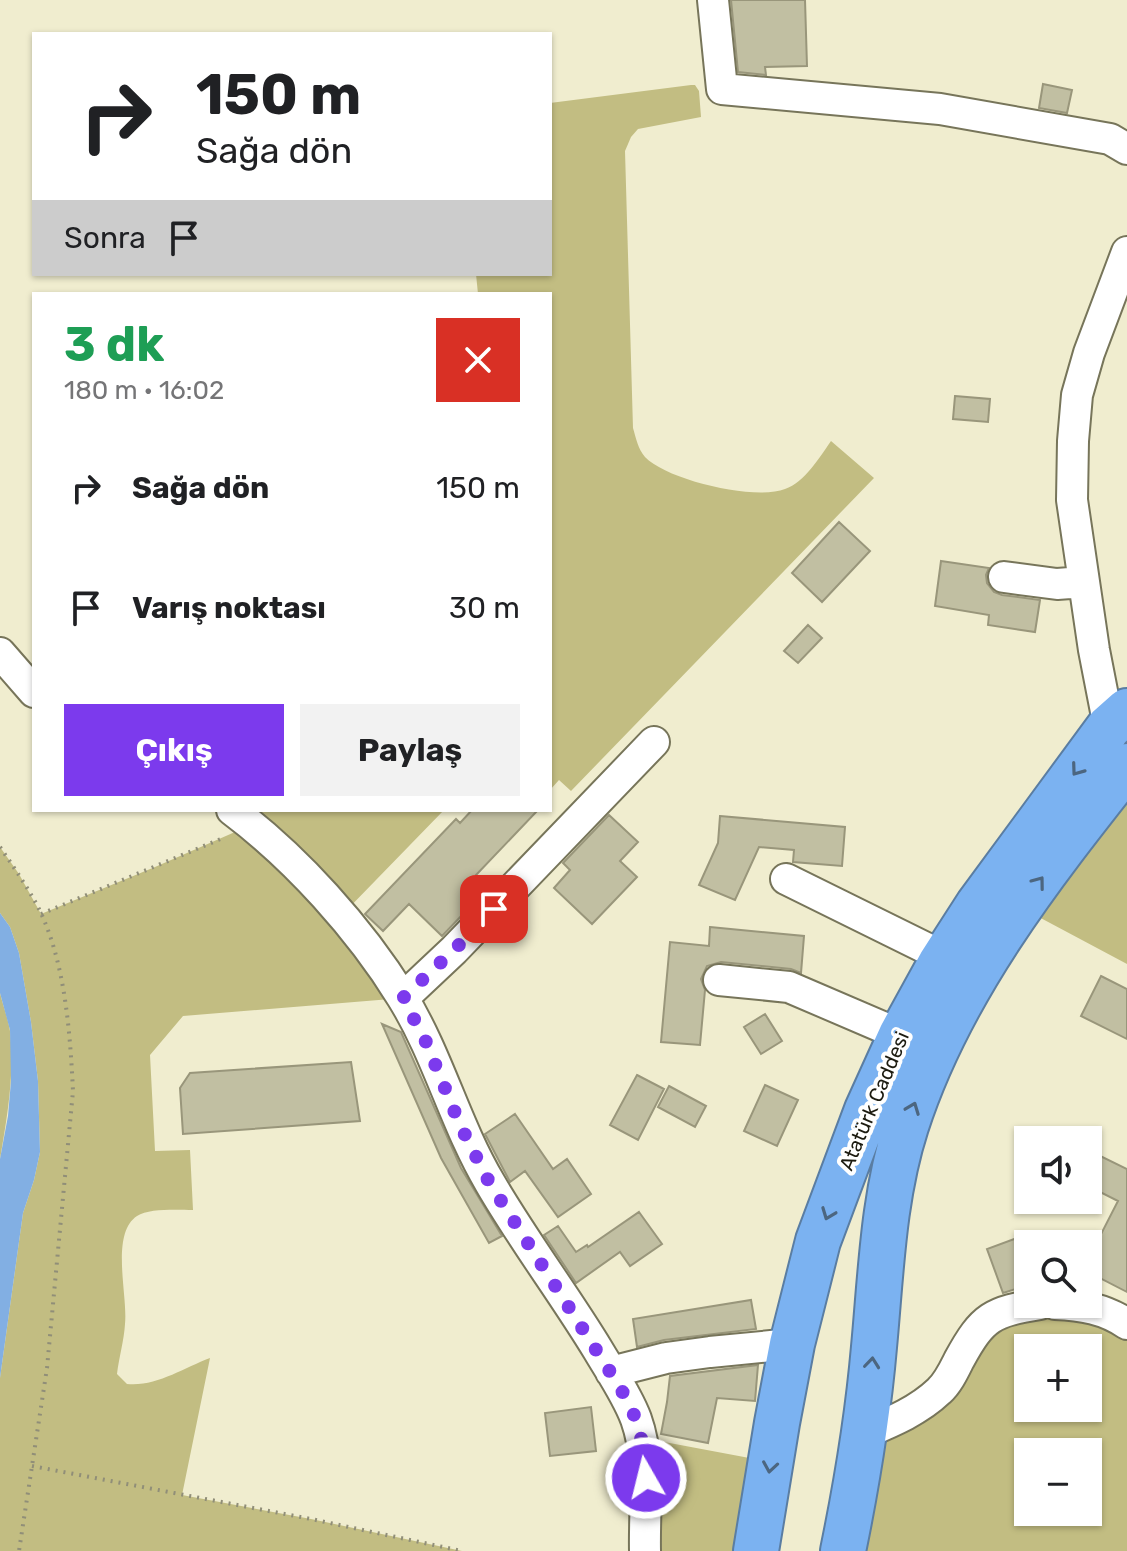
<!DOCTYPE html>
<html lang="tr">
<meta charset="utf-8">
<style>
:root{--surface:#fff;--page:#f2f2f2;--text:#202124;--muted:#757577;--accent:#7c3aed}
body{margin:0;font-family:Rubik,sans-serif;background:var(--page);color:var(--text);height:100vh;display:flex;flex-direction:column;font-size:30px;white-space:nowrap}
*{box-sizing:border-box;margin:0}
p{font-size:26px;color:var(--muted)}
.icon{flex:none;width:44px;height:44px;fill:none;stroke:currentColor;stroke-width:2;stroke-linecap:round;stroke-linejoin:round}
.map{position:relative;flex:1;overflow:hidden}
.sheet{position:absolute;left:32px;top:292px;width:520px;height:520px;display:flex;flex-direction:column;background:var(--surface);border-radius:0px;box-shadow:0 2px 6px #0004}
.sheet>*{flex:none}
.guide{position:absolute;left:32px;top:32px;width:520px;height:244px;border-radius:0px;box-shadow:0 2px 6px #0004;background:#fff;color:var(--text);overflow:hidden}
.buttons{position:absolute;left:1014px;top:1126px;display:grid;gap:16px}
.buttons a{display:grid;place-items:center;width:88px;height:88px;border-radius:0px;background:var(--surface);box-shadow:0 2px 6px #0004;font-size:40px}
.pin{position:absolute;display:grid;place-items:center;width:68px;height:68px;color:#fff;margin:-34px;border-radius:16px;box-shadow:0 4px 12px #0006}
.me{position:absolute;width:88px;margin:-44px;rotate:352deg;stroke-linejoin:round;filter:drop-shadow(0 0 6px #0008)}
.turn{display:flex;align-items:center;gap:28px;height:168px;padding:0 32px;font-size:36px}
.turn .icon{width:104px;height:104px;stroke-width:2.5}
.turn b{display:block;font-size:56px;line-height:68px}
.then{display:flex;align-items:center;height:76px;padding:0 32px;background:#0003;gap:16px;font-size:30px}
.round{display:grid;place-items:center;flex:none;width:84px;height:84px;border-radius:0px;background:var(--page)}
.overview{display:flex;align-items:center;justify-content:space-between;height:136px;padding:0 32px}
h1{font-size:48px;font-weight:700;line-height:60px;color:#1e9e55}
.button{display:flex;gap:16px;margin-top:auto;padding:16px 32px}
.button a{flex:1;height:92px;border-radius:0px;background:var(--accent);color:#fff;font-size:32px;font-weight:700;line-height:92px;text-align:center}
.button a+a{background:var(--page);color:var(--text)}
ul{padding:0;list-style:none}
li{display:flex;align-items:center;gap:24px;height:120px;padding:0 32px}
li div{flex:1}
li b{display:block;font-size:30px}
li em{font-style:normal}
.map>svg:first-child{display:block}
</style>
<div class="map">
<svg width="1127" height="1551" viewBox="0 0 1127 1551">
<rect width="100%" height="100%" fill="#f0edcf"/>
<path fill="#c2bd82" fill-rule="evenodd" d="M 691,85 L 695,85 L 699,91 L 701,117 L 638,129 L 631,137 L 625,151 L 633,428 C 636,438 638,449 645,457 C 667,480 755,501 785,489 C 805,482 819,458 831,441 L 874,478 L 571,791 L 559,780 L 550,790 L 550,294 L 478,294 L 476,274 L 550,274 L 550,103 Z
M 1127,766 L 1127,964 L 1020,907 Z
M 232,810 L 444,810 L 341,916 L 403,998 L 183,1016 L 150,1055 L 155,1151 L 190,1150 L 193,1210 C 178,1210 149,1208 137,1216 C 110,1234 128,1295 125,1324 C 124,1341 119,1357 117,1374 L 127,1384 C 156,1387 183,1368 210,1358 L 182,1495 L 311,1519 L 462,1551 L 0,1551 L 0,1378 L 23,1213 L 34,1180 L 40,1152 L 38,1081 L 31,1022 L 19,953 L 10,927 L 0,913 L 0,847 L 19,874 L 41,914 L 155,867 L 251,825 Z
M 0,993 C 3,1006 8,1018 10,1031 C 15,1072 7,1118 0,1159 Z
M 1007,1310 L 1127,1324 L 1127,1551 L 843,1551 L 859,1472 L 896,1420 ZM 1028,1348 L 1088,1348 L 1088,1408 L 1028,1408 ZM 1028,1452 L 1088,1452 L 1088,1512 L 1028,1512 Z
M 659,1441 L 770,1462 L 756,1551 L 645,1551 L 643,1446 Z"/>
<path fill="#82afe3" d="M 0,913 L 10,927 L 19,953 L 31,1022 L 38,1081 L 40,1152 L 34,1180 L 23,1213 L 0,1378 L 0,1159 L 8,1116 L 11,1081 L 10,1030 L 0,993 Z"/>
<path fill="#c1bfa2" stroke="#99967b" stroke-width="2" d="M 731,0 L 805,0 L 807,66 L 765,67 L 766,75 L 738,72 Z
M 1043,84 L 1072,90 L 1067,113 L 1039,108 Z
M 955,396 L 990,399 L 988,422 L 953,419 Z
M 839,522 L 870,551 L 822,602 L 792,573 Z
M 941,561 L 989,568 L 986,575 L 987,583 L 994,592 L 1002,595 L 1040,600 L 1035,632 L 988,625 L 989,615 L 935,606 Z
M 808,625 L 822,638 L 798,663 L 784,651 Z
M 472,810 L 538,810 L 476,875 L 489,887 L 442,936 L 409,904 L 383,931 L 365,914 L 456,819 L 460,823 Z
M 609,815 L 638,842 L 620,861 L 637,877 L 592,924 L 554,888 L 570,870 L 563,863 Z
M 720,816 L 845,827 L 842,866 L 793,862 L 794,850 L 759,847 L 735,900 L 699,885 L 718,843 Z
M 710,927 L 804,936 L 801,973 L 791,969 L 721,962 L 707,966 L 701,979 L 705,990 L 700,1045 L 661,1042 L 670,942 L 709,946 Z
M 1101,976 L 1127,989 L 1127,1039 L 1081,1016 Z
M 765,1014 L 782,1041 L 761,1054 L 744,1027 Z
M 382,1024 L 401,1032 L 461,1168 L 502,1236 L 489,1243 L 441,1158 Z
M 351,1062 L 360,1121 L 183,1134 L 180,1088 L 190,1073 Z
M 637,1075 L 664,1089 L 638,1140 L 610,1125 Z
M 765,1085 L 798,1100 L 777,1146 L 744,1131 Z
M 669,1086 L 706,1106 L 695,1127 L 658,1107 Z
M 515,1114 L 553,1169 L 567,1159 L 591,1194 L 558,1217 L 525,1171 L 510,1182 L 485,1134 Z
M 1088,1150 L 1127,1169 L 1127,1292 L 1088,1272 L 1088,1240 L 1096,1244 L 1118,1201 L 1088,1186 Z
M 639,1212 L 662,1244 L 630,1266 L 620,1252 L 576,1283 L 544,1235 L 558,1226 L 576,1252 L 587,1245 L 588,1247 Z
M 1028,1234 L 1028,1285 L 1003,1293 L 987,1249 Z
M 751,1300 L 756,1329 L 664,1340 L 637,1347 L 633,1319 Z
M 758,1365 L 755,1401 L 717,1398 L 708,1443 L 661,1434 L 667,1402 L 670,1376 Z
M 591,1407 L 596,1451 L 550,1456 L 545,1413 Z"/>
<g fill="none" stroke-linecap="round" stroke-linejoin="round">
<defs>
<path id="minor" d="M 713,0 L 722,89 L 940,109 L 1110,139 L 1127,149
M 1004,577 L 1057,584 L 1084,582
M 0,653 L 34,692
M 1109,727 L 1094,650 L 1072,500 L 1073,441 L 1077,395 L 1089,353 L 1127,252
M 232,810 C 296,858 360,929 402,997 C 438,1055 455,1124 490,1183 C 523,1240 564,1294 598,1350 C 611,1372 627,1395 636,1419 C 651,1461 644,1507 645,1551
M 786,879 L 944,957
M 719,980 L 789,987 L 901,1035
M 403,998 L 454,950 L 654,742
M 1055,1304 C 1082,1305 1105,1309 1127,1324
M 611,1372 L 666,1358 L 710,1352 L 792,1344
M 865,1433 C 891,1422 918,1411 939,1391 C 948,1383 954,1370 959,1360 C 983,1316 992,1312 1040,1304"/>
<path id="highway" d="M 756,1551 L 777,1423 L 792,1344 L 818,1241 L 867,1110 L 901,1035 L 940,964 L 978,905 L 1109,727 L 1127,711
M 843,1551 C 857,1483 868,1416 874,1347 C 881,1273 883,1197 906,1126 C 950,990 1040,876 1127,766"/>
</defs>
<use href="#minor" stroke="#77755a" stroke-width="34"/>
<use href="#highway" stroke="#5a7da2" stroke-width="48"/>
<path stroke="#908e78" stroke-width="4" stroke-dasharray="2 6" stroke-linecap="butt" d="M 0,847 C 13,866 26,885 37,905 C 65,959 70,1031 73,1091 L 47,1368 L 19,1551
M 41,914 L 223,838
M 32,1466 L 311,1519 L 462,1551"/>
<use href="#minor" stroke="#fff" stroke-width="30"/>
<use href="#highway" stroke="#7bb2f1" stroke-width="44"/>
</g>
<defs><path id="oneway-chevron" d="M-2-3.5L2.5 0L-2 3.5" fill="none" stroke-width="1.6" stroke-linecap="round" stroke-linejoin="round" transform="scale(2)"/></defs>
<g stroke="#4c6680">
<use href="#oneway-chevron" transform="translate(1077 770) rotate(126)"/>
<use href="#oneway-chevron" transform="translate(1039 882) rotate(-53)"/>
<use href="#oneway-chevron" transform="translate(913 1108) rotate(-69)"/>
<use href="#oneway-chevron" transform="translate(828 1214) rotate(111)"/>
<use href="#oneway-chevron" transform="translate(872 1363) rotate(-84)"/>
<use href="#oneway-chevron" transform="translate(770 1467) rotate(99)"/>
</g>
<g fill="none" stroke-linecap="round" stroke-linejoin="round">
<path stroke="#7c3aed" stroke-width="14" stroke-dasharray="0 25.2" d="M 494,909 L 454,950 L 403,998 L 426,1042 L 460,1125 L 489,1182 L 621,1389 L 636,1419 L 643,1446 L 646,1478"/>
</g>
<g text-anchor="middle" stroke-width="8" stroke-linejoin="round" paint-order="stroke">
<g font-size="20" fill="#1c1b10" stroke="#fff">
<text transform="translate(874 1101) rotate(-67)" y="7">Atatürk Caddesi</text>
</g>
</g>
</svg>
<div class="buttons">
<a><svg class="icon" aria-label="sound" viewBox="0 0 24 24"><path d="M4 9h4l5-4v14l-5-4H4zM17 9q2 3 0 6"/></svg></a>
<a><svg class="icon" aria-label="search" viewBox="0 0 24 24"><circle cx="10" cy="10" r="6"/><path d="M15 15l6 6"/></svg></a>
<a>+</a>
<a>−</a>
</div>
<div class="pin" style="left:494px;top:909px;background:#d93025"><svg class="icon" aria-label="arrive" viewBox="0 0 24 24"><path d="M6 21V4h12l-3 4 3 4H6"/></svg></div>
<svg class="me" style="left:646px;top:1478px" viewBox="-20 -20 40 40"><circle r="17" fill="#7c3aed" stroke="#fff" stroke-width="3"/><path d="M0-11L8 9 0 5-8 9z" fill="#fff"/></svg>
<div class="guide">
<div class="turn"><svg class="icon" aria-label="right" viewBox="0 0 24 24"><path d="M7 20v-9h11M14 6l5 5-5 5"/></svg><div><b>150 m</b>Sağa dön</div></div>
<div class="then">Sonra<svg class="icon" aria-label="arrive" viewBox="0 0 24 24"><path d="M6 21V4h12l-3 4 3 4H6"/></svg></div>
</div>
<section class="sheet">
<div class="overview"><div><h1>3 dk</h1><p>180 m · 16:02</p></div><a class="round" style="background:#d93025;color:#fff"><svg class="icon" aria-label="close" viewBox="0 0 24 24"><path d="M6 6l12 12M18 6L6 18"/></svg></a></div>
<ul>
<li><svg class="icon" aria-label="right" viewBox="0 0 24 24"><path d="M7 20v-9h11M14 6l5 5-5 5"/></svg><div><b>Sağa dön</b></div><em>150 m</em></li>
<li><svg class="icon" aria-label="arrive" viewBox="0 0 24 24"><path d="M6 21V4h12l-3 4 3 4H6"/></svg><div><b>Varış noktası</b></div><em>30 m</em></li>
</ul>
<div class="button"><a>Çıkış</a><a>Paylaş</a></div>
</section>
</div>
